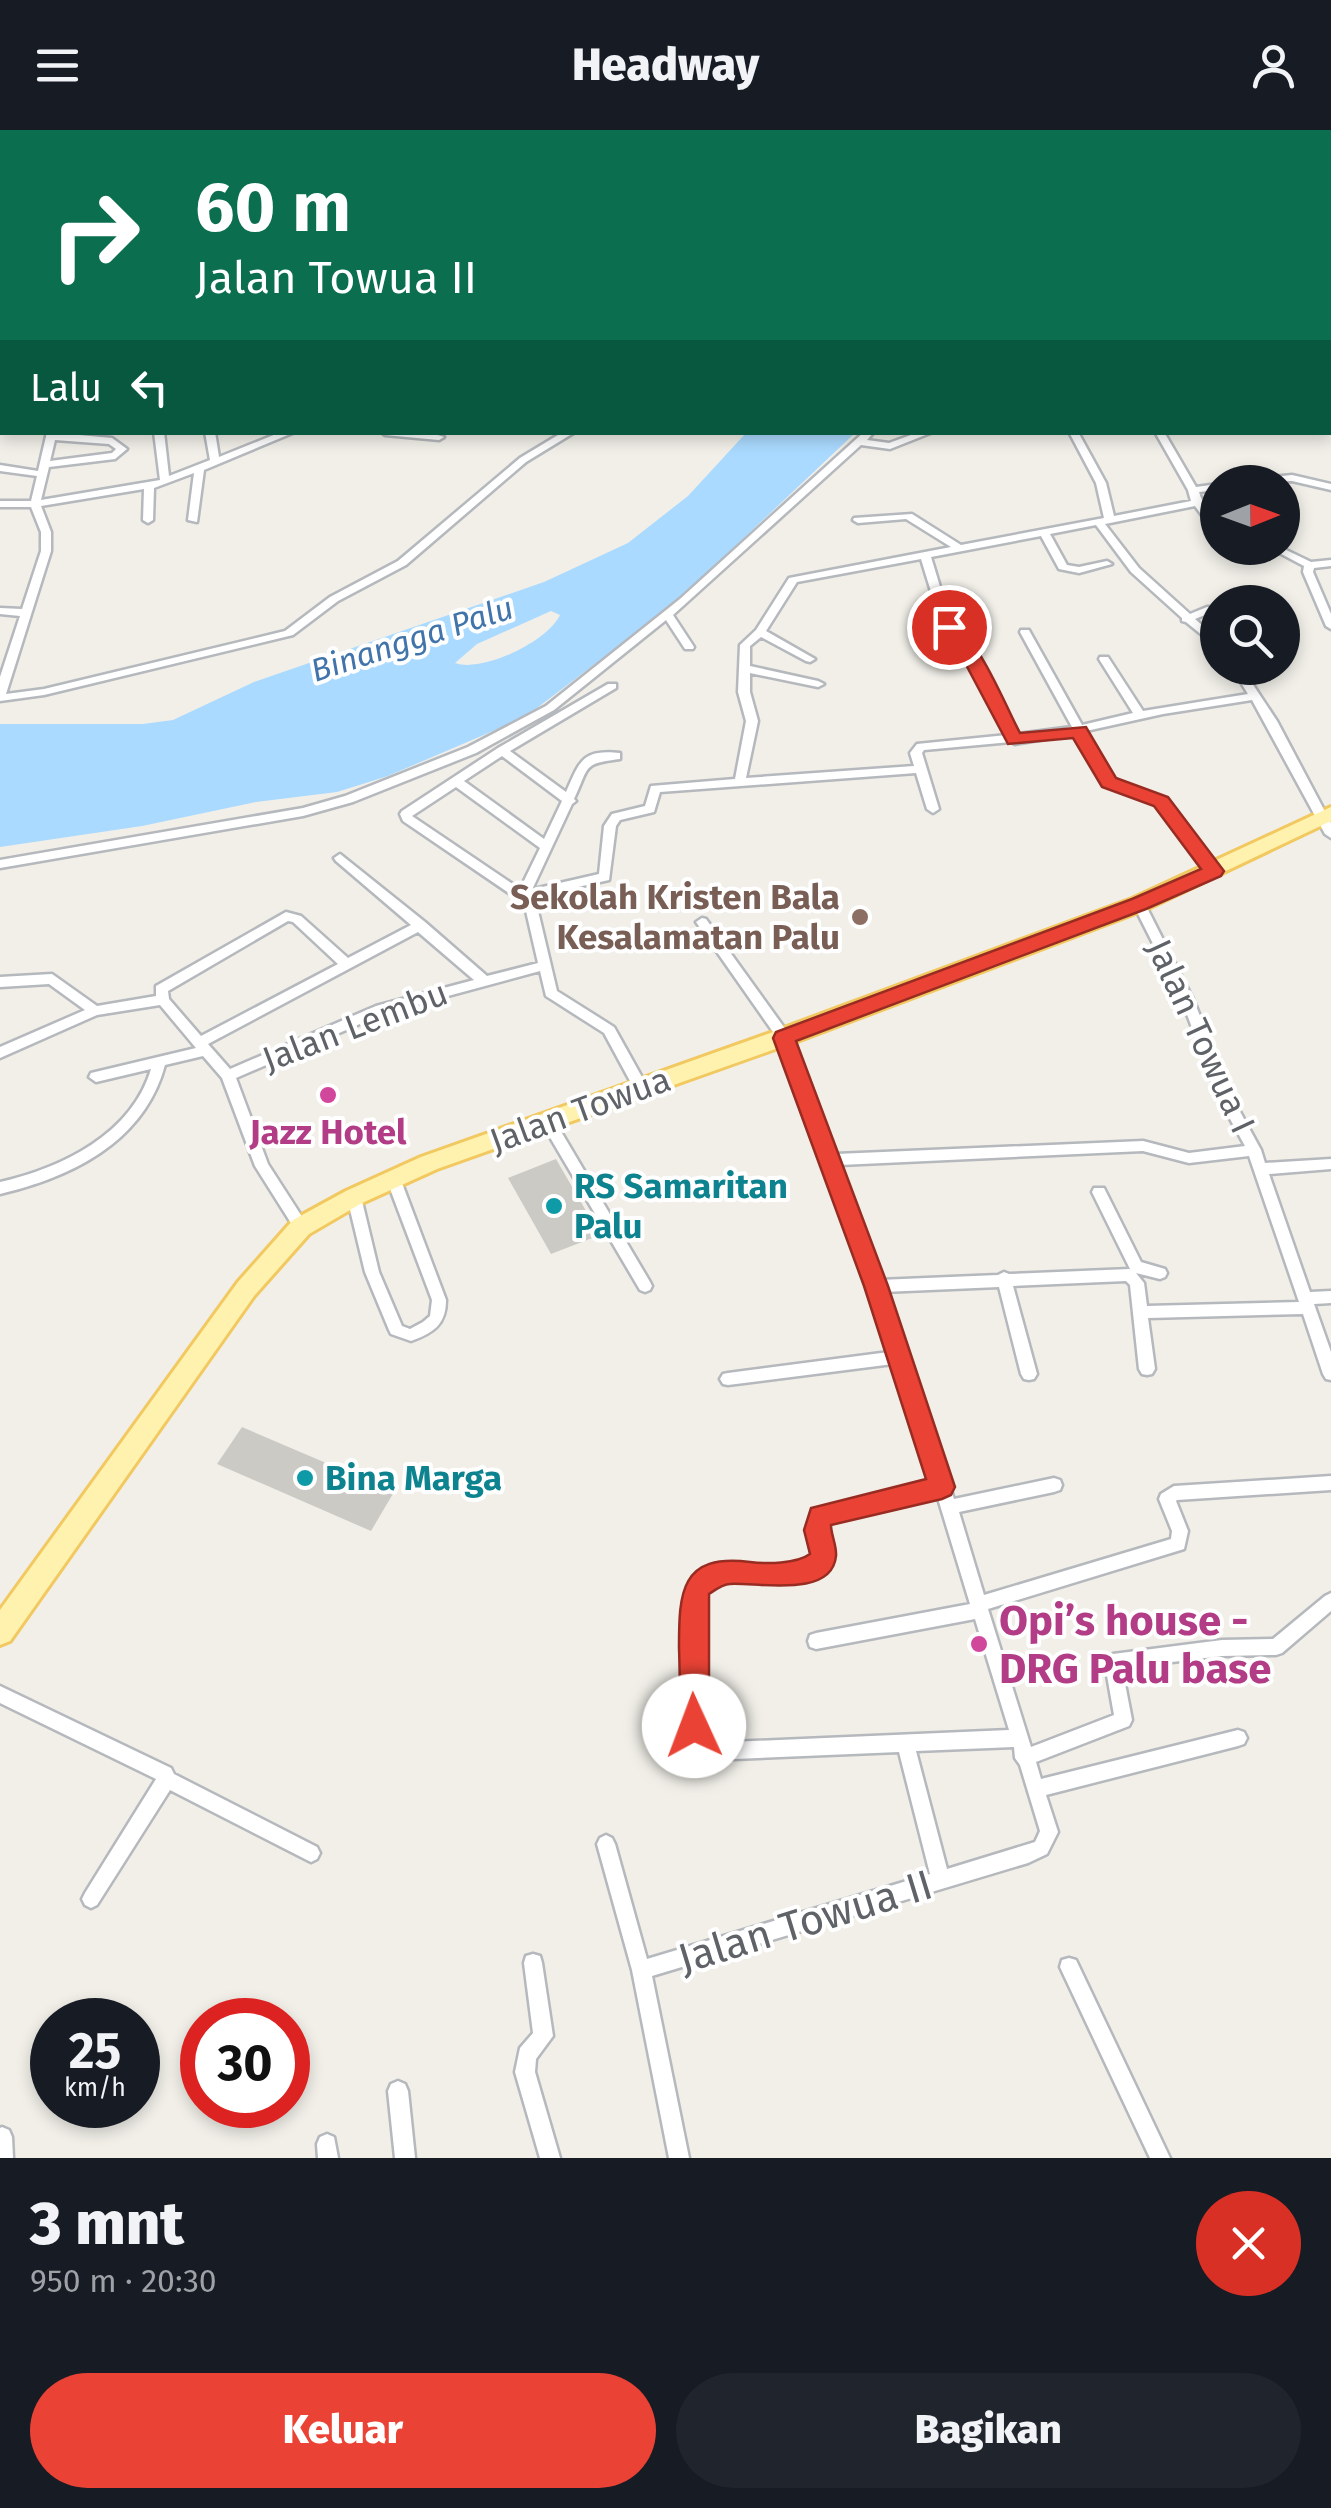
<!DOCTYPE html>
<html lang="id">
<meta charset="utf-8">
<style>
:root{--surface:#171b24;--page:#20242c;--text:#f1f3f6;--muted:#9ea1a6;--accent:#ea4335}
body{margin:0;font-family:"Fira Sans",sans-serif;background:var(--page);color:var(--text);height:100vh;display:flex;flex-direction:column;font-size:38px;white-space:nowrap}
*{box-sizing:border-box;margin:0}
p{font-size:32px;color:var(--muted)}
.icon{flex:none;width:55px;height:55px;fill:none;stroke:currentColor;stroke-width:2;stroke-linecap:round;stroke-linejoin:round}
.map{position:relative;height:2028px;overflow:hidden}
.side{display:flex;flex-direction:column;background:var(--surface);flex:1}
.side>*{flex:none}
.hud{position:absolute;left:0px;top:0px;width:1332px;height:305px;box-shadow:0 5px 15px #0003;background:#0b6e4f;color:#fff;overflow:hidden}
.needle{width:65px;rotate:89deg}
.buttons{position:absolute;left:1200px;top:335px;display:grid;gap:20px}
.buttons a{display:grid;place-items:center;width:100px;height:100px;border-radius:50%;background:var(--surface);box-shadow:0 5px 15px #0003;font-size:50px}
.speed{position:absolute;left:30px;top:1868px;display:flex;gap:20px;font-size:50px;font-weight:700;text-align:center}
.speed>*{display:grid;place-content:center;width:130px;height:130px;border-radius:50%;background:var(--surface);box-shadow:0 5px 15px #0003;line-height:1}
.speed small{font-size:25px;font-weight:400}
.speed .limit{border:15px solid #d22;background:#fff;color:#111}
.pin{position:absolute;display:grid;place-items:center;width:85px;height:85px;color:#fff;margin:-42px;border:5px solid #fff;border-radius:50%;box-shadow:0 2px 10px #0007}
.me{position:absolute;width:110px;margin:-55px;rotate:358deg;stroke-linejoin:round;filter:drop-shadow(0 0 8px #0008)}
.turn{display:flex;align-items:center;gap:35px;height:210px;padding:0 30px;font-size:45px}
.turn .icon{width:130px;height:130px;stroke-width:2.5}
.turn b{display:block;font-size:70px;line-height:85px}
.then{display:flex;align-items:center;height:95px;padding:0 30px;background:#0003;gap:20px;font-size:38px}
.round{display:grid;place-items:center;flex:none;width:105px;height:105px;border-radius:52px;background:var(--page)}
.headline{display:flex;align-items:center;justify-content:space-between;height:170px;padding:0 30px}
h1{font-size:60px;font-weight:800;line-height:75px}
.primary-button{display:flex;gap:20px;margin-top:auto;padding:20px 30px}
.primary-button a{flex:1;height:115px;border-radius:60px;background:var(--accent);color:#fff;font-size:40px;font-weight:800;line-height:115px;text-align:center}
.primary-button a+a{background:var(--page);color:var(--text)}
header{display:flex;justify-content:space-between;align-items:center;height:130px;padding:0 30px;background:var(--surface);font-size:45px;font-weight:800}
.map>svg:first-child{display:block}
</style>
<header><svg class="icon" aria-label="menu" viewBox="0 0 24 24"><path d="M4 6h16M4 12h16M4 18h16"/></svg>Headway<svg class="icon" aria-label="person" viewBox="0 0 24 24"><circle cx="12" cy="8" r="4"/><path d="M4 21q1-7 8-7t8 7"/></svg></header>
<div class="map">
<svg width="1331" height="2028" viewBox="0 0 1331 2028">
<rect width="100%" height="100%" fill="#f1efe8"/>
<path fill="#aadaff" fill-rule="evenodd" d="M 746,303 L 855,303 L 675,473 L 537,578 L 507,595 L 388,646 L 337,662 L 256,672 L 142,696 L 0,717 L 0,594 L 143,594 L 173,590 L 254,552 L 544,452 L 628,413 L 688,366 ZM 551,481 L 560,485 C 548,511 483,543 455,533 L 477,514 Z"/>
<path fill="#cccac5" d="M 556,1029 L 600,1105 L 551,1124 L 508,1048 Z
M 242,1297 L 394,1362 L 371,1401 L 217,1334 Z"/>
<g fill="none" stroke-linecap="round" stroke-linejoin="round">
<defs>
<path id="street" d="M 45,0 L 53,0 L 52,2 L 44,2 Z
M 239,0 L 247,0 L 247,2 L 239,2 Z
M 519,0 L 527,0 L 527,2 L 519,2 Z
M 864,0 L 872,0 L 874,2 L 866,2 Z
M 936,0 L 944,0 L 944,2 L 936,2 Z
M 1014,0 L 1022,0 L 1020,2 L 1012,2 Z
M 1260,0 L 1268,0 L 1270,2 L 1262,2 Z
M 1330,35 L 1331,35 L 1331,39 L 1330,39 Z
M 1330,53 L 1331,53 L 1331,57 L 1330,57 Z
M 0,96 L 2,97 L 2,101 L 0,102 Z
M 1330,108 L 1331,108 L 1331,114 L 1330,114 Z
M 0,115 L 2,116 L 2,120 L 0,121 Z
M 0,142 L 2,143 L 2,147 L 0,148 Z
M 1331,187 L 1331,193 L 1330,194 L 1330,188 Z
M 1330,229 L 1331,229 L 1331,235 L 1330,235 Z
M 0,251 L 2,251 L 2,257 L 0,257 Z
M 47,302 L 112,308 L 127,319 L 115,329 L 49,337 L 41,370 L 160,350 L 154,302 L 164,302 L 169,346 L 210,330 L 205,302 L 215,302 L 219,327 L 281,302 L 295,302 L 204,340 L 197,392 L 188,390 L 194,343 L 154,358 L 153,390 L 148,393 L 143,390 L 144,359 L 41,376 L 51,402 L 51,421 L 6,564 L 44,559 L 285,501 L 330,467 L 398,431 L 520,328 L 563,302 L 575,302 L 526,332 L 406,435 L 338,471 L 293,505 L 44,565 L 0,571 L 0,547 L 20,486 L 0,484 L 0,478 L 22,479 L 41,421 L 41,402 L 31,377 L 0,377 L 0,371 L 31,371 L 37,346 L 0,341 L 0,335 L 38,341 ZM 55,310 L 109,314 L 116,319 L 112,323 L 50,331 Z
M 381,302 C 401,302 425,300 444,307 L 439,310 L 385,305 Z
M 864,302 L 874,302 L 867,310 L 889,313 L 919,302 L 933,302 L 890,319 L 861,315 L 673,485 L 694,517 L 693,519 L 685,519 L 666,490 L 554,580 L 476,623 L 353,672 L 303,686 L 0,738 L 0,730 L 303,678 L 345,666 L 468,617 L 546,576 L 680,469 Z
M 1069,302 L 1078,302 L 1106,353 L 1114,386 L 1191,371 L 1188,360 L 1155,302 L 1164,302 L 1196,357 L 1218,354 L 1218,360 L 1199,362 C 1203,378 1218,387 1218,403 L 1214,402 L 1195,376 L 1105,394 L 1139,438 L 1190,484 L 1207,477 L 1215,477 L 1215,481 L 1195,489 L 1218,509 L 1218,518 L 1186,492 L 1182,491 L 1182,488 L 1131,442 L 1096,395 L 1050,404 L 1067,435 L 1079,437 L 1107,431 L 1112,434 L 1079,443 L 1059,439 L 1041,406 L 931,427 L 951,493 L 967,512 L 1018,604 L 1072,597 L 1020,502 L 1021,500 L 1029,500 L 1030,502 L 1082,595 L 1133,583 L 1099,529 L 1100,527 L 1108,527 L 1143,581 L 1248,564 L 1232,538 L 1242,538 L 1277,591 L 1331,693 L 1331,708 L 1325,704 L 1252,570 L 1163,584 L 1086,601 L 1113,650 L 1165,668 L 1218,738 L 1220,741 L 1218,744 L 1210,744 L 1157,674 L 1105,656 L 1076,604 L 1015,614 L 1011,612 L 924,620 L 922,623 L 939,679 L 933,683 L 927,679 L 916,643 L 660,662 L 654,682 L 620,690 L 616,696 L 609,750 L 546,764 L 540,770 L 538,781 L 557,861 L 614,897 L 648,958 L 646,962 L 636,962 L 604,903 L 546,866 L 540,841 L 385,883 L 236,948 L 268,1034 L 306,1093 L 308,1097 L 306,1101 L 296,1101 L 255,1036 L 222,948 L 203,926 L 165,935 C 144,1012 72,1047 0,1064 L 0,1052 C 62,1038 132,1004 151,939 L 96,952 L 89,947 L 91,943 L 196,918 L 160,875 L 97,885 L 0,928 L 0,917 L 85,880 L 49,854 L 0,857 L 0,847 L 52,844 L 97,876 L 156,866 L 156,856 L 286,782 L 301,786 L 348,828 L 411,795 L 336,731 L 334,728 L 340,724 L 425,792 L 487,846 L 538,833 L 526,781 L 519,770 L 403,691 L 400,684 L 402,681 L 498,618 L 608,554 L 616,554 L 616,558 L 510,621 L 566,662 C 580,631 582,619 620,623 L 620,629 C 582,634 590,635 574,669 L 576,671 L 572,674 L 530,764 L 538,758 L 599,744 L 604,696 L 612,684 L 645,676 L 651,656 L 735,649 L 746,591 L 738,562 L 740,515 L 756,500 L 789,448 L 951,417 L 906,389 L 858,393 L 853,390 L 854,388 L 912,384 L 961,415 L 1104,388 L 1096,353 ZM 921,429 L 941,494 L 957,513 L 1007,605 L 917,614 L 910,623 L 914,636 L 746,648 L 758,591 L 750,562 L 750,543 L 818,557 L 824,554 L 818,551 L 750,536 L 750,516 L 761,507 L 806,531 L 810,532 L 815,529 L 766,501 L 797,452 ZM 502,626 L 562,671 L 544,709 L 464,651 ZM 456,657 L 540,718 L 520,759 L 412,686 ZM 288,791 L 293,792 L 338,834 L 201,906 L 169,869 L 168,861 ZM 418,802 L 474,850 L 376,876 L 230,939 L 208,914 Z
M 1292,345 L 1331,354 L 1331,360 L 1292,351 L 1248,352 L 1253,349 Z
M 1226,418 L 1255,418 C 1249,423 1232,423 1226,418 Z
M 1270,418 L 1282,418 L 1311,432 L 1331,430 L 1331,436 L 1314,438 L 1313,442 L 1331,484 L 1331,499 L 1326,496 L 1303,442 L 1304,436 Z
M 1139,770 L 1145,774 L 1194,871 L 1232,967 L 1261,1020 L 1265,1033 L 1331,1029 L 1331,1039 L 1269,1044 L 1310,1162 L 1331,1161 L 1331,1173 L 1314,1174 L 1331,1222 L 1331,1250 L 1326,1249 L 1323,1244 L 1303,1184 L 1148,1188 L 1155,1239 L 1152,1244 L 1147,1245 L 1142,1244 L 1139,1239 L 1130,1155 L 1126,1151 L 1013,1156 L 1037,1244 L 1034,1249 L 1029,1250 L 1024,1249 L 1021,1244 L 999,1157 L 883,1162 L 954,1369 L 1054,1348 L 1060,1350 L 1062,1355 L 1060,1360 L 1054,1362 L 959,1382 L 984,1465 L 1171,1409 L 1172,1401 L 1159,1369 L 1161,1364 L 1174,1356 L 1331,1346 L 1331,1360 L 1177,1370 L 1176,1371 L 1188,1401 L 1184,1419 L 988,1479 L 1031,1617 L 1114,1585 L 1105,1534 L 1107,1528 L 1113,1524 L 1222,1510 L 1273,1509 L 1325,1466 L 1331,1463 L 1331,1481 L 1282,1523 L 1276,1525 L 1222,1526 L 1122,1538 L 1132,1590 L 1129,1596 L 1036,1632 L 1041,1649 L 1238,1600 L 1244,1602 L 1247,1608 L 1244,1614 L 1238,1616 L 1046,1665 L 1058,1702 L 1047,1724 L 1028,1733 L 652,1846 L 689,2028 L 669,2028 L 632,1840 L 597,1714 L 600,1708 L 606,1705 L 612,1708 L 615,1714 L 647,1829 L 930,1744 L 899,1622 L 710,1630 L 697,1626 L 686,1607 L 684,1470 L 697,1449 L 711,1440 L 732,1435 L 786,1436 L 803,1433 L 813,1429 L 810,1398 L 814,1381 L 933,1352 L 893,1234 L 728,1255 L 723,1254 L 720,1249 L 723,1244 L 728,1243 L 889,1222 L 824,1030 L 778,909 L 696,792 L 702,788 L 706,789 L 791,907 L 836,1024 L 1143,1011 L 1189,1023 L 1245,1016 L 1218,967 L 1182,871 L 1133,774 ZM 1143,1021 L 1189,1033 L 1249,1026 L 1299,1172 L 1147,1176 L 1144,1153 L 1136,1143 L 1160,1149 L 1165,1147 L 1167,1143 L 1165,1139 L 1141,1132 L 1104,1058 L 1094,1058 L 1092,1062 L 1130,1139 L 1009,1144 L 1004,1142 L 998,1145 L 879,1150 L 840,1035 ZM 937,1365 L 970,1474 L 816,1503 L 810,1505 L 808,1511 L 810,1517 L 816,1519 L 975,1489 L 1009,1600 L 709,1613 L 704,1605 L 700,1472 C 724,1437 754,1454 788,1451 C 803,1449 814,1444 827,1438 L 829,1433 L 826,1392 ZM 1014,1617 L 1015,1628 L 1020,1635 L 1040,1701 L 1035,1712 L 947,1739 L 916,1621 Z
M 548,987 L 553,988 L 650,1152 L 652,1156 L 650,1160 L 645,1162 L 640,1160 L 541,992 L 543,988 Z
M 393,1042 L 398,1044 L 400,1048 L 446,1170 C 446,1195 433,1203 411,1211 L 391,1204 L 389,1200 L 365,1142 L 347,1067 L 349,1063 L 359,1063 L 361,1067 L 379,1142 L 402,1196 L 410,1199 L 423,1192 L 430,1186 L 432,1170 L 386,1048 L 388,1044 Z
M 0,1556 L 171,1638 L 174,1644 L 317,1717 L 320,1723 L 317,1729 L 311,1732 L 305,1729 L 170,1660 L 97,1775 L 91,1778 L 85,1775 L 82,1769 L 85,1763 L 156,1649 L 0,1573 Z
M 533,1824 L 540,1826 L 542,1833 L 553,1906 L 536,1929 L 535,1942 L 560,2028 L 540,2028 L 515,1942 L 520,1918 L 533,1903 L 524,1833 L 526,1826 Z
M 1069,1828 L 1076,1830 L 1170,2028 L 1150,2028 L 1060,1837 L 1062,1830 Z
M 398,1951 L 405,1954 L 408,1961 L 415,2028 L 395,2028 L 388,1961 L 391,1954 Z
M 2,1997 L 9,2000 L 12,2007 L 13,2028 L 0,2028 L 0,1998 Z
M 327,2004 L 334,2007 L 338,2028 L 318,2028 L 317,2014 L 320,2007 Z"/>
<path id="secondary" d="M 1143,0 L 1156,0 L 1158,2 L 1145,2 Z
M 1330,71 L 1331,72 L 1331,80 L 1330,79 Z"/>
<path id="primary" d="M 1331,677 L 1331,691 L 1146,779 L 792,913 L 437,1039 L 362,1073 L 309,1104 L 254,1166 L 10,1511 L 0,1515 L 0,1480 L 238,1152 L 293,1090 L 346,1061 L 421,1027 L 776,901 L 1132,769 Z"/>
</defs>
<use href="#street" stroke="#b5b8bc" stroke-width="5"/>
<use href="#secondary" stroke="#b6babf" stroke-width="5"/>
<use href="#primary" stroke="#f2c960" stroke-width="6"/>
<use href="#street" fill="#fff" fill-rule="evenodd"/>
<use href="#secondary" fill="#fff" fill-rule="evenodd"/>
<use href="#primary" fill="#fff2af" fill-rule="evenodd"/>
</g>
<path fill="#ea4335" stroke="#982c22" stroke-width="2.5" d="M 949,492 C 977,503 1005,575 1020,603 L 1086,597 L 1116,648 L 1168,667 L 1224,741 L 1221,746 L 1146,779 L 796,911 L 888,1156 L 955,1357 L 951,1365 L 942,1369 L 831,1395 C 831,1405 837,1416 836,1426 C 832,1469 756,1452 730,1454 C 723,1454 715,1460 709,1464 L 709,1596 L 705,1606 L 694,1610 L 684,1606 L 680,1596 C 680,1570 680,1544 679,1518 C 679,1463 680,1423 750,1432 C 767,1434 796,1434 810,1424 L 804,1400 L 811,1378 L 926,1349 L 864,1156 L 773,908 L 776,902 L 1132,769 L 1201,739 L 1154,676 L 1102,657 L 1073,608 L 1008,614 L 955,514 L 940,497 Z"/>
<circle fill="#8d6e63" stroke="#fff" stroke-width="4" cx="860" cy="787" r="10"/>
<g fill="#d1479c" stroke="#fff" stroke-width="4">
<circle cx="328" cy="965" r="10"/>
<circle cx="979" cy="1514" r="10"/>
</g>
<g fill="#0f9aa8" stroke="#fff" stroke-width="4">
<circle cx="554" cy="1076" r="10"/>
<circle cx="305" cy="1348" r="10"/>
</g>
<g text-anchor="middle" stroke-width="8" stroke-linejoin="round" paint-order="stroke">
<g font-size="32" font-style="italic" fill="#4174aa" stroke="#fff">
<text transform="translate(412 509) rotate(-18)" y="11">Binangga Palu</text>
</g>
<g font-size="35" font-weight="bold" fill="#785e54" stroke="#fff" text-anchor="end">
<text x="840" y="779">Sekolah Kristen Bala<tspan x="840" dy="40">Kesalamatan Palu</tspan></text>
</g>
<g font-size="35" fill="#5f6368" stroke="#fff">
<text transform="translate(355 896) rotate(-21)" y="12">Jalan Lembu</text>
<text transform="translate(1201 906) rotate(65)" y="12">Jalan Towua I</text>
<text transform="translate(580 980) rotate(-20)" y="12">Jalan Towua</text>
</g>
<g font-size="35" font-weight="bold" fill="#b23c85" stroke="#fff">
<text x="328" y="1014">Jazz Hotel</text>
</g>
<g font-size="35" font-weight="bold" fill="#0d838f" stroke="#fff" text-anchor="start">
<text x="574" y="1068">RS Samaritan<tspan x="574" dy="40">Palu</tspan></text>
<text x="325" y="1360">Bina Marga</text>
</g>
<g font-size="42" font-weight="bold" fill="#b23c85" stroke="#fff" text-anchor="start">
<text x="999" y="1505">Opi’s house -<tspan x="999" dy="48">DRG Palu base</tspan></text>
</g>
<g font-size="42" fill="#5f6368" stroke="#fff">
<text transform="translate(805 1791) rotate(-17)" y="15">Jalan Towua II</text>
</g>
</g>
</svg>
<div class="buttons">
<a><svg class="needle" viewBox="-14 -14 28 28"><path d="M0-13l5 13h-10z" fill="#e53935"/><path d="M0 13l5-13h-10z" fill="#9ea1a6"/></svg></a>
<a><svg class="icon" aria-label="search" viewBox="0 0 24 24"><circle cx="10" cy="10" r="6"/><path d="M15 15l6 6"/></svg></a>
</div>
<div class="speed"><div>25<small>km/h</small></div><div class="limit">30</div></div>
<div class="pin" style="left:949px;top:497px;background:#d93025"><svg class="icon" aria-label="arrive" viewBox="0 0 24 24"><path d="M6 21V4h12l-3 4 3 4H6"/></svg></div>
<svg class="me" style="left:694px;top:1596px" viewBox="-20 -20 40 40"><circle r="19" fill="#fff"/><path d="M0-13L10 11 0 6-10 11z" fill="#ea4335"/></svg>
<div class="hud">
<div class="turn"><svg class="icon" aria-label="right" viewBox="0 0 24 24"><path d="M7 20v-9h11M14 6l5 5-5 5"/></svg><div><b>60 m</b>Jalan Towua II</div></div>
<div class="then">Lalu<svg class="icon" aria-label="left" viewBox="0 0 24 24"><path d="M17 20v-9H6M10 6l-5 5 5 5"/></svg></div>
</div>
</div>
<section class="side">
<div class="headline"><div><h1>3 mnt</h1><p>950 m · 20:30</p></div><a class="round" style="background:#d93025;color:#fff"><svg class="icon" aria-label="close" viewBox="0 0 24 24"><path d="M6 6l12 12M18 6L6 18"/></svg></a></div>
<div class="primary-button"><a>Keluar</a><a>Bagikan</a></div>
</section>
